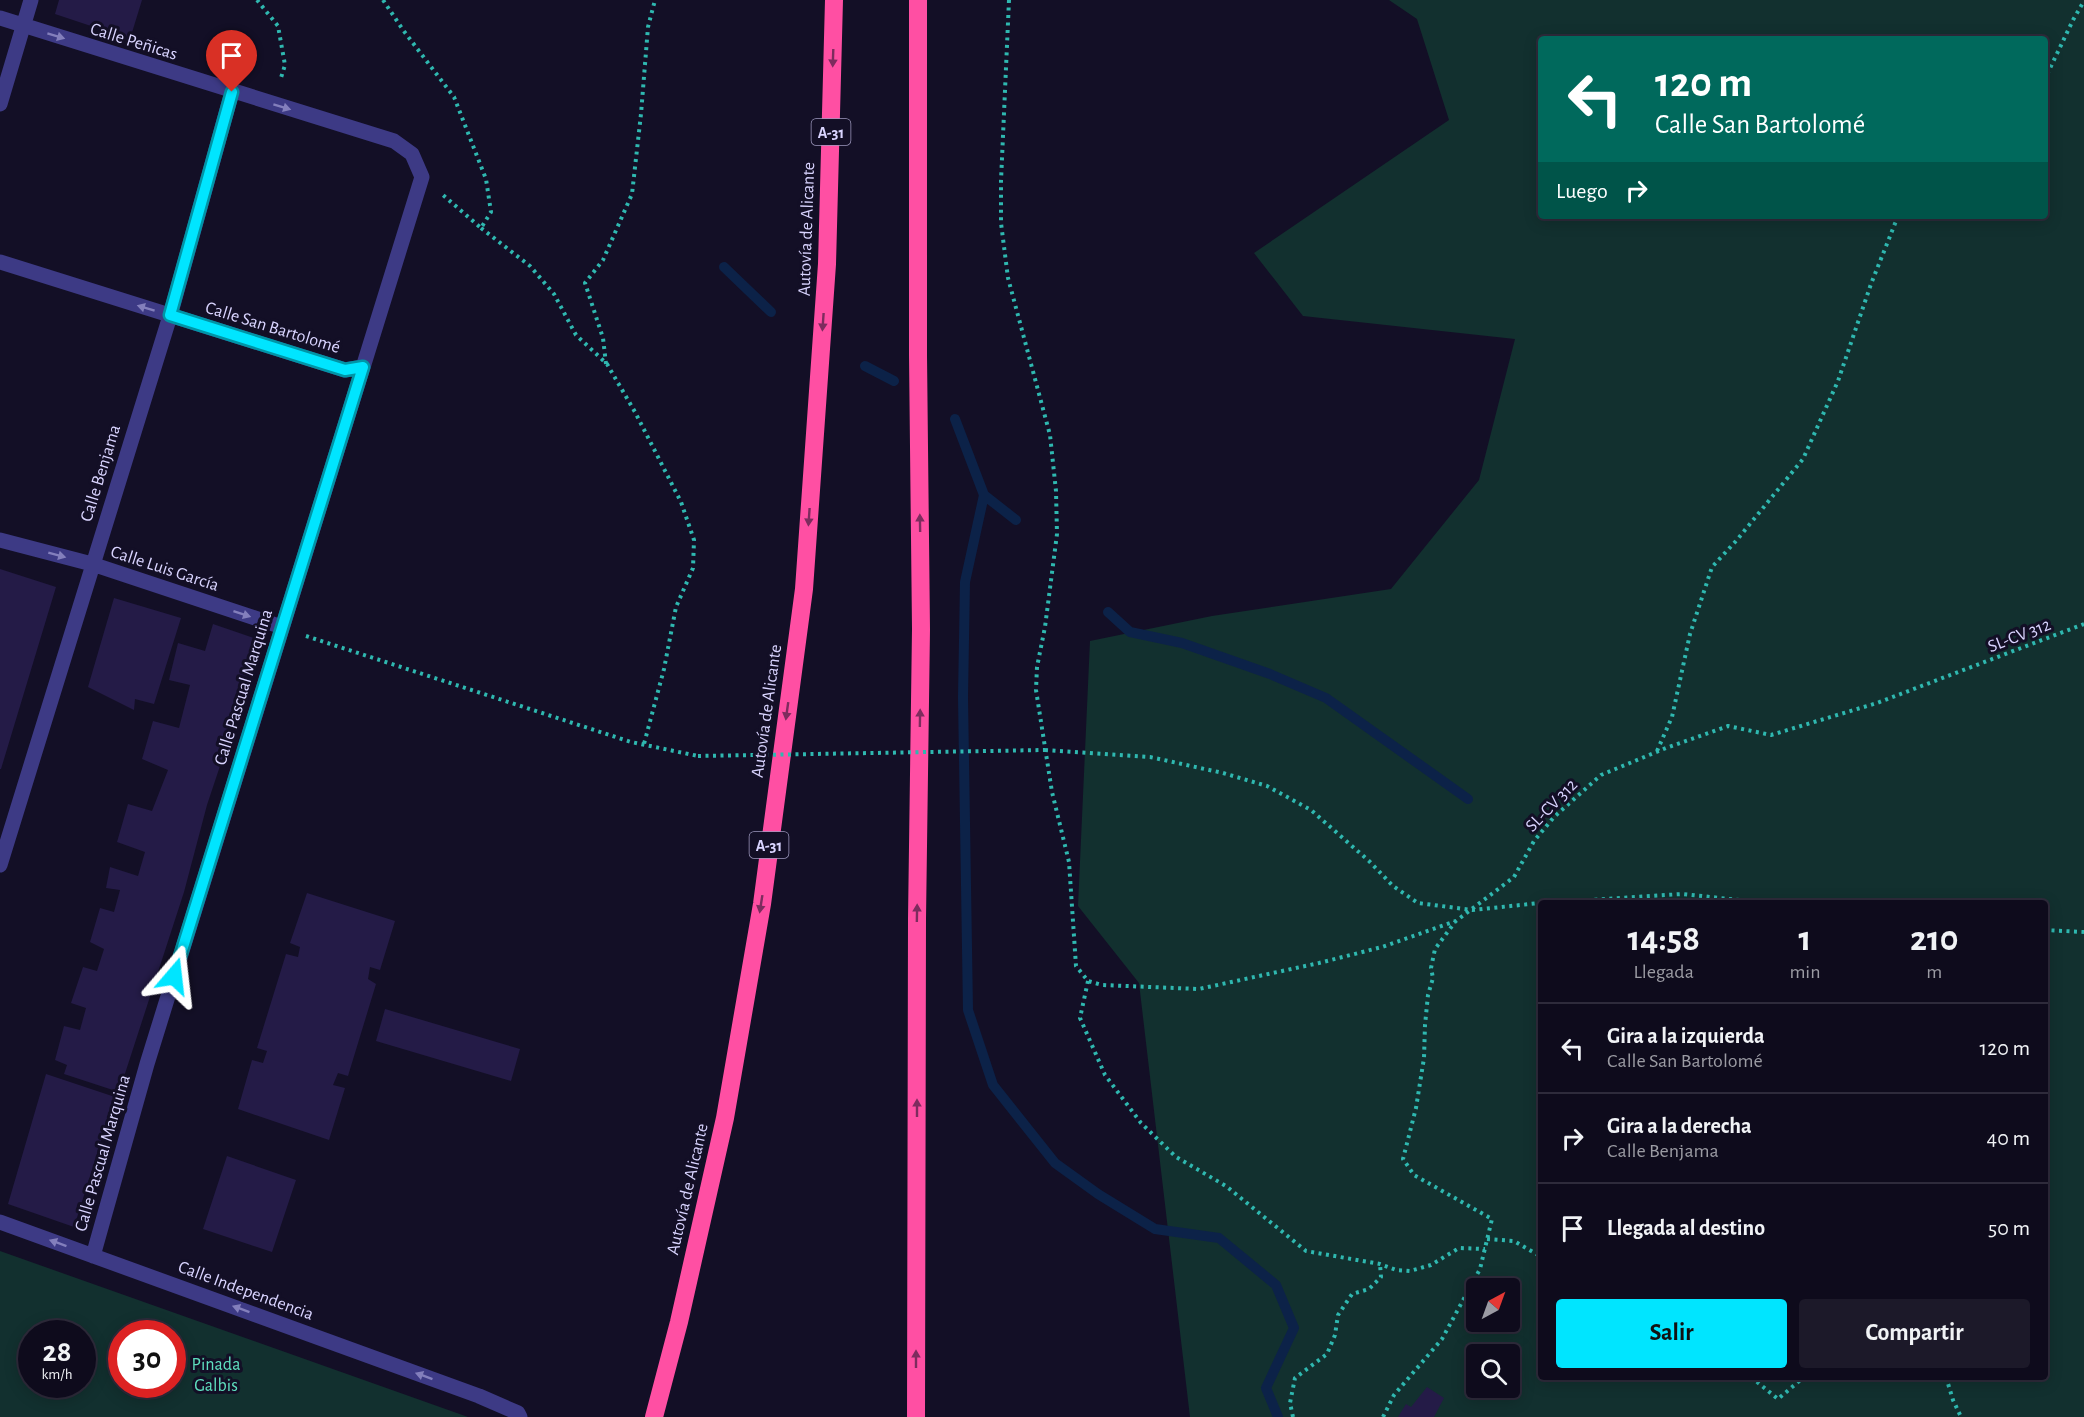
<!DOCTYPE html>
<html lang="es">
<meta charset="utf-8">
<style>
:root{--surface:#0e0b1c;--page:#1c1929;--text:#f1f3f6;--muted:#9b9ba3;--line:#2e2b3b;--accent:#00e5ff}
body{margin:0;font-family:"Alegreya Sans",sans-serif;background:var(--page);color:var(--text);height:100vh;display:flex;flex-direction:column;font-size:22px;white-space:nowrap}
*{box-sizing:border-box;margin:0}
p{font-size:20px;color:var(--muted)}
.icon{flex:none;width:33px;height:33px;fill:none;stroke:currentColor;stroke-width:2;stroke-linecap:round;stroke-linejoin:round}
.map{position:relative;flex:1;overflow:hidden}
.sheet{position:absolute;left:1538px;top:900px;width:510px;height:480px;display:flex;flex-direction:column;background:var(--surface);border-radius:6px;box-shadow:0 3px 15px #0003,0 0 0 2px var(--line)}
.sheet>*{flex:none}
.hud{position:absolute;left:1538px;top:36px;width:510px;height:183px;border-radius:6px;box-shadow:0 3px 15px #0003,0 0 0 2px var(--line);background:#00695c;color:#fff;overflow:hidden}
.needle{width:39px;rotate:41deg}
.controls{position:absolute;left:1466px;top:1278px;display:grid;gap:12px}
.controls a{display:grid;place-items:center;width:54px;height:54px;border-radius:6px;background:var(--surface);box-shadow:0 3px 15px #0003,0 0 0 2px var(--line);font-size:30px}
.speed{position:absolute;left:18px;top:1320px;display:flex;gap:12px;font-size:30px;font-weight:700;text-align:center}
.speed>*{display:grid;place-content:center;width:78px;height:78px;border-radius:50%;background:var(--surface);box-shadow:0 3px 15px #0003,0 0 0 2px var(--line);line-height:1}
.speed small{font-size:15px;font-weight:400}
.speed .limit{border:9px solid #d22;background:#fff;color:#111}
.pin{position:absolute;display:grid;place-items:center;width:51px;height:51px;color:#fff;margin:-62px -26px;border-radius:50% 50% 50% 0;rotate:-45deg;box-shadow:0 0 6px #0007}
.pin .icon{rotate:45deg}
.me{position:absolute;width:66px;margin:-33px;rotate:17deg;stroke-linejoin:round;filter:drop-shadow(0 0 4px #0008)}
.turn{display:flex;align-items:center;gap:21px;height:126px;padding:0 18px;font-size:27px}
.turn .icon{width:78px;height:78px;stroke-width:2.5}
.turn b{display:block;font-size:42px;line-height:51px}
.then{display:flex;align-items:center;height:57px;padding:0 18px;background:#0003;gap:12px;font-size:22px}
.eta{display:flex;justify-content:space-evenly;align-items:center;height:102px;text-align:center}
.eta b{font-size:36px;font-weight:600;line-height:42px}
.action{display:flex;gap:12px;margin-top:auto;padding:12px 18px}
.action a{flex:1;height:69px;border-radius:6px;background:var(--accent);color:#111;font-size:24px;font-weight:600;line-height:69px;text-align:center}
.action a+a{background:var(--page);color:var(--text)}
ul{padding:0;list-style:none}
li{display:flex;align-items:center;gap:18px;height:90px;padding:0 18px;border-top:2px solid var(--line)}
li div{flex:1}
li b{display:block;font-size:22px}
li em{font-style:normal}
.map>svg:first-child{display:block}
</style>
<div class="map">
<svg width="2084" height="1417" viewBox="0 0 2084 1417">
<rect width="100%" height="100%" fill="#130f26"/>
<path fill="#12302f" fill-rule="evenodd" d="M 1389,0 L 2084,0 L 2084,1417 L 1190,1417 L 1139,983 L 1078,906 L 1090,641 L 1212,616 L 1391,589 L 1479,480 L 1515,339 L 1303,316 L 1254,253 L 1449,120 L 1417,19 ZM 1540,39 L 2044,39 L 2044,216 L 1540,216 ZM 1540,903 L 2044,903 L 2044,1377 L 1540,1377 ZM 1476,1288 L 1509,1288 L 1509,1322 L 1476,1322 ZM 1476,1354 L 1509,1354 L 1509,1388 L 1476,1388 Z
M 0,1251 L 468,1417 L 0,1417 ZM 32,1334 L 82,1334 L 82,1384 L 32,1384 ZM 122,1334 L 172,1334 L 172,1384 L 122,1384 Z"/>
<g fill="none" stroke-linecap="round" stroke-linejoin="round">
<path stroke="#0c2248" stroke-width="10" d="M 724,267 L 771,312
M 865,366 L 894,381
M 955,419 L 984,495 L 1016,520
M 984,495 L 965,582 L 963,697 L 968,1010 L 993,1085 L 1055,1163 L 1098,1194 L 1155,1229 L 1219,1238 L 1276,1285 L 1294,1328 L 1266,1388 L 1278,1417
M 1108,612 L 1130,632 L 1182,643 L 1270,674 L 1326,698 L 1468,799"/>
</g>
<path fill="#241b47" d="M 59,0 L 142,0 L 130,39 L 55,14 Z
M 0,569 L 56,587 L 1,769 L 0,769 Z
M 114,598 L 181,618 L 154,704 L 135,699 L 134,710 L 88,687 Z
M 213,624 L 257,639 L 235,721 L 207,805 L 184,892 L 119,1092 L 64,1074 L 67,1065 L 55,1060 L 64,1026 L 80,1030 L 86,1008 L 71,1003 L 83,967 L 97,971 L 104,949 L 90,942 L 100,908 L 114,912 L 120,890 L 106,888 L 110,867 L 138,876 L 145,852 L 117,842 L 128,804 L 152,811 L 168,770 L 142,759 L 153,721 L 179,728 L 190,685 L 169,680 L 178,643 L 205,651 Z
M 307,893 L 395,921 L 380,970 L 370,967 L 368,979 L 376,984 L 348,1076 L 338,1073 L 333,1085 L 345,1088 L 329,1140 L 238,1109 L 252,1060 L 263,1063 L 267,1051 L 257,1048 L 286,954 L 298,957 L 300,947 L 290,943 Z
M 385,1009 L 520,1049 L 511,1081 L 376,1041 Z
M 46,1074 L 115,1097 L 74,1227 L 8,1204 Z
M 227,1156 L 296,1180 L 272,1252 L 203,1229 Z
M 1427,1387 L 1444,1398 L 1434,1417 L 1398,1417 L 1406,1404 L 1411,1407 Z"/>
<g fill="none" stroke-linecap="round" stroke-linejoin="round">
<path stroke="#2fb8b0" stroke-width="4" stroke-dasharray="3 4.5" stroke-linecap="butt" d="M 257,0 L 278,26 L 285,65 L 280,81
M 383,0 L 403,30 L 454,97 L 486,179 L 491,212 L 481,228 L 443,195
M 1009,0 L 1001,181 L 1001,223 L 1008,278 L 1050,435 L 1056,491 L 1057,534 L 1045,627 L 1037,667 L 1036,690 L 1052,792 L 1069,862 L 1076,966 L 1088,981 L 1102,985 L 1199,989 L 1319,963 L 1382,947 L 1456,921 L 1514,877 L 1534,841 L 1554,817 L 1601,775 L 1666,748 L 1728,726 L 1771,735 L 1877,703 L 2084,624
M 2044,81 L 2073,20 L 2084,1
M 481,228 L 530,266 L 554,294 L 576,335 L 607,364 L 635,412 L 681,502 L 694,540 L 693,568 L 676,607 L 664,669 L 644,744
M 606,364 L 603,338 L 585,283 L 603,260 L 632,194 L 641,114 L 648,27 L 655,0
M 306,636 L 631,742 L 698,756
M 1045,750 L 1150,757 L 1223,773 L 1267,786 L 1311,810 L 1369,861 L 1393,886 L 1418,903 L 1472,910 L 1540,903
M 1657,751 L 1672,717 L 1690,634 L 1712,567 L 1736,541 L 1803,459 L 1838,381 L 1871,284 L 1898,216
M 1542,903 L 1682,894 L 1768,903
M 2044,930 L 2084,932
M 1088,981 L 1080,1018 L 1105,1075 L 1141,1123 L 1176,1157 L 1226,1186 L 1306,1251 L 1380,1264 L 1396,1270 L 1410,1271 L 1431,1265 L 1459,1248 L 1485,1249
M 1487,1239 L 1514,1241 L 1540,1256
M 1751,1377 L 1778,1399 L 1804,1377
M 1946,1377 L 1953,1400 L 1961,1417
M 1293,1417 L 1290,1403 L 1295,1378 L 1327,1354 L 1335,1335 L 1338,1315 L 1352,1294 L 1369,1289 L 1381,1277 L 1380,1264
M 1383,1417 L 1394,1395 L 1442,1339 L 1480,1269 L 1492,1219 L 1414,1175 L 1403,1159 L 1416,1108 L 1424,1058 L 1425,1025 L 1428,995 L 1433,978 L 1431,968 L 1435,949 L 1455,922"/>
<path stroke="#3d3a85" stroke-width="15" d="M 0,18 L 394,141 L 412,154 L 422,177 L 147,1064 L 93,1256
M 0,104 L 31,0
M 0,262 L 345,370 L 363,367
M 0,540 L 92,564 L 282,627
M 0,865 L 170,316 L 232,92
M 0,1222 L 479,1396 L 518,1413 L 520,1417"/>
<path stroke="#ff4fa3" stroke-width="18" d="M 654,1417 L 679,1322 L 725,1118 L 762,904 L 804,589 L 827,264 L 834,0
M 916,1417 L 917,919 L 921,629 L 918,355 L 918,0"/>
<path stroke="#2fb8b0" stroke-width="4" stroke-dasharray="3 4.5" stroke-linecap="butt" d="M 698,756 L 1045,750"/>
</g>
<defs><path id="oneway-solid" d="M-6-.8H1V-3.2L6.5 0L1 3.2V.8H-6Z" transform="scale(1.5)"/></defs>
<g fill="#837fbc">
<use href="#oneway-solid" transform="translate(56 36) rotate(17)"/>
<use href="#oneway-solid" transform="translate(282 107) rotate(17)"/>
<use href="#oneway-solid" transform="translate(146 308) rotate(-163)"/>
<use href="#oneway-solid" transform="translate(57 555) rotate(15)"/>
<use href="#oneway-solid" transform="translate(242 614) rotate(18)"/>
<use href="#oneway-solid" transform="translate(58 1243) rotate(-160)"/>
<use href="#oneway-solid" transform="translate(241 1309) rotate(-160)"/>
<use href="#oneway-solid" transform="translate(424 1376) rotate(-160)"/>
</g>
<g fill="#7d2c5e">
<use href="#oneway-solid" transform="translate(833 58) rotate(92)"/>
<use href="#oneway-solid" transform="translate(823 322) rotate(94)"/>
<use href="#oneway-solid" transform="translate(809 517) rotate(94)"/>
<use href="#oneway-solid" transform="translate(920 523) rotate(-91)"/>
<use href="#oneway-solid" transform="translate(787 711) rotate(98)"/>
<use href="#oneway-solid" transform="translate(920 718) rotate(-89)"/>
<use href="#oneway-solid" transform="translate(761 904) rotate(99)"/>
<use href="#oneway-solid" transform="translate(917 913) rotate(-89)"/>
<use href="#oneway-solid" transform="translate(917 1108) rotate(-90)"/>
<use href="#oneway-solid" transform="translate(916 1359) rotate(-90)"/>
</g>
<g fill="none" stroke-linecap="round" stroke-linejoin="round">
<defs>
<path id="route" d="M 174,976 L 363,367 L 345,370 L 170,315 L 232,92"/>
</defs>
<use href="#route" stroke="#0095a6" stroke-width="15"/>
<use href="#route" stroke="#00e5ff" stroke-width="10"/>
</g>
<g text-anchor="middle" stroke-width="6" stroke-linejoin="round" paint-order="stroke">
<g fill="#130f26" stroke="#9e99be" stroke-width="1.5">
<rect x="811.5" y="119" width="39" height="26" rx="4.5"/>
<rect x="749.5" y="832" width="39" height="26" rx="4.5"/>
</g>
<g font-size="16" font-weight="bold" fill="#d9d4ff">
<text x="831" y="138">A-31</text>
<text x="769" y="851">A-31</text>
</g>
<g font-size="18" fill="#d9d4ff" stroke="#130f26">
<text transform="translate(134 41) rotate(17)" y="6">Calle Peñicas</text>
<text transform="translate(806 229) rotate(-88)" y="6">Autovía de Alicante</text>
<text transform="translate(273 327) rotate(17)" y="6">Calle San Bartolomé</text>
<text transform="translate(100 473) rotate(-73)" y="6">Calle Benjama</text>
<text transform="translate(165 568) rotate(18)" y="6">Calle Luis García</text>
<text transform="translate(2019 635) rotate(-21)" y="6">SL-CV 312</text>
<text transform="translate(243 687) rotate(-73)" y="6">Calle Pascual Marquina</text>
<text transform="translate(766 711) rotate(-82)" y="6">Autovía de Alicante</text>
<text transform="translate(1551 805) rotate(-46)" y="6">SL-CV 312</text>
<text transform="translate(102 1153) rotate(-74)" y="6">Calle Pascual Marquina</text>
<text transform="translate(687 1189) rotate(-77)" y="6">Autovía de Alicante</text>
<text transform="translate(246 1290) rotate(20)" y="6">Calle Independencia</text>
</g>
<g font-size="18" fill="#5fe0c0" stroke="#130f26">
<text x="216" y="1370">Pinada<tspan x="216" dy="21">Galbis</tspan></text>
</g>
</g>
</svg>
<div class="controls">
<a><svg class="needle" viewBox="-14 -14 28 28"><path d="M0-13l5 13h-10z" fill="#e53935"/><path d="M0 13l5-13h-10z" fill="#9b9ba3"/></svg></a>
<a><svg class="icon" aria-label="search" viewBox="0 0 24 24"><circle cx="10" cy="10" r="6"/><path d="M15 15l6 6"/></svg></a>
</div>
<div class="speed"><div>28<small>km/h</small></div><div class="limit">30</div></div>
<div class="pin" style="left:232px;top:92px;background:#d93025"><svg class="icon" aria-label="arrive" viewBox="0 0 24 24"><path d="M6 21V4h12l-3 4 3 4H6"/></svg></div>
<svg class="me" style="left:174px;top:976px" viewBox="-20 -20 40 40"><path d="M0-17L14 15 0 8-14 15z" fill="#00e5ff" stroke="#fff" stroke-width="4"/></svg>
<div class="hud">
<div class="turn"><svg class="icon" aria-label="left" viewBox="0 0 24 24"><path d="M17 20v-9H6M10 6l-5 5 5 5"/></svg><div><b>120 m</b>Calle San Bartolomé</div></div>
<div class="then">Luego<svg class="icon" aria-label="right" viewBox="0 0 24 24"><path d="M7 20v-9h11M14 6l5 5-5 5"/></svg></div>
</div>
<section class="sheet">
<div class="eta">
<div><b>14:58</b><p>Llegada</p></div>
<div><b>1</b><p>min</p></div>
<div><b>210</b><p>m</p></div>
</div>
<ul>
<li><svg class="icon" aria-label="left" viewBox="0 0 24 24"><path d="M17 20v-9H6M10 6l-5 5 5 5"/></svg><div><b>Gira a la izquierda</b><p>Calle San Bartolomé</p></div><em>120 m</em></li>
<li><svg class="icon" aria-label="right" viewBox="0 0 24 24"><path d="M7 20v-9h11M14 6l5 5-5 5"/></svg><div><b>Gira a la derecha</b><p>Calle Benjama</p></div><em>40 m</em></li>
<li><svg class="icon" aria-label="arrive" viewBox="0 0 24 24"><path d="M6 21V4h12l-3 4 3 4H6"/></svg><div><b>Llegada al destino</b></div><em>50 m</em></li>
</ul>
<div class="action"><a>Salir</a><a>Compartir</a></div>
</section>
</div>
